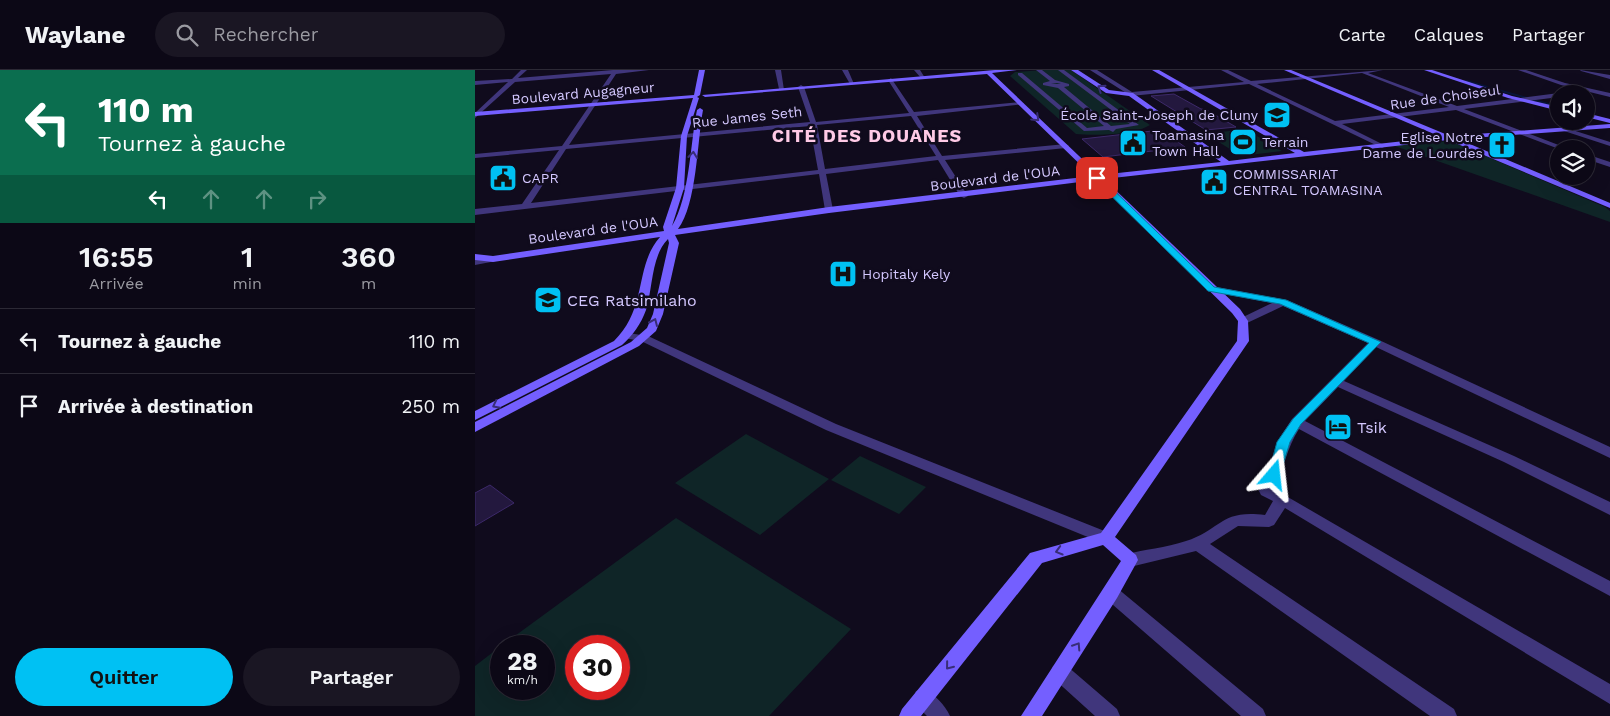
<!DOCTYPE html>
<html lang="fr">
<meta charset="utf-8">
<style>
:root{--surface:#0c0816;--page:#1a1623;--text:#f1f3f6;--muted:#9a9aa1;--line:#2c2935;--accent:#00c1f3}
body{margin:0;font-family:"Work Sans",sans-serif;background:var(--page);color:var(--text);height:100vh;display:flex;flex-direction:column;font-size:19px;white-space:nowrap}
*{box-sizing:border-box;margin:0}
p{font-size:16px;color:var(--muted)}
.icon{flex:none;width:28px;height:28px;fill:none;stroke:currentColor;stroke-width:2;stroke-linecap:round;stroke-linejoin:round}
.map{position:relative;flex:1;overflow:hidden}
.sheet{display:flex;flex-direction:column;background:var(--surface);width:475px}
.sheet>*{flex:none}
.hud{background:#0b6e4f;color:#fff;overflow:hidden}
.tools{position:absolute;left:1075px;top:15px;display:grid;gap:10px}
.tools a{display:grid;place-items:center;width:45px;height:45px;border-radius:50%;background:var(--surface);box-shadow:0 5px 20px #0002,0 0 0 1px var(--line);font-size:25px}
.speed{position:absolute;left:15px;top:565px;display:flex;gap:10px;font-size:25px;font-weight:700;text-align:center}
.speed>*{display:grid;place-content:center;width:65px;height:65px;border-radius:50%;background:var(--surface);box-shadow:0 5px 20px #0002,0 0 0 1px var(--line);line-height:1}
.speed small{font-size:12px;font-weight:400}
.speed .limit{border:8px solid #d22;background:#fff;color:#111}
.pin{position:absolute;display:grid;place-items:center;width:42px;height:42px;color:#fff;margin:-21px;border-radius:10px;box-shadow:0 2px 8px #0006}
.me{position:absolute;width:55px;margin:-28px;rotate:17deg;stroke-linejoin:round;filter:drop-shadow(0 0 4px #0008)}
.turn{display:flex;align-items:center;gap:18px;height:105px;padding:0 15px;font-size:22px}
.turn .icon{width:65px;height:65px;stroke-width:2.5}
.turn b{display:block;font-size:35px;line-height:42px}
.lanes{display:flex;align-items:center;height:48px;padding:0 15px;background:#0003;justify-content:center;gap:25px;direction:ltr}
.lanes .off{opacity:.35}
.eta{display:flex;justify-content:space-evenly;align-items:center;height:85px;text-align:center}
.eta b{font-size:30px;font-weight:600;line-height:35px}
.primary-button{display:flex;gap:10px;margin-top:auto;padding:10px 15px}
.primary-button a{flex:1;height:58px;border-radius:30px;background:var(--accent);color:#111;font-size:20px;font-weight:600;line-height:58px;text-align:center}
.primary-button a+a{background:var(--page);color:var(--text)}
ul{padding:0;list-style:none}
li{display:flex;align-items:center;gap:15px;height:65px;padding:0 15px;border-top:1px solid var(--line)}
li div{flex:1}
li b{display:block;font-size:19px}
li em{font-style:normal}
header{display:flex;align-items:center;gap:30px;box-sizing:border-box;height:70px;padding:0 25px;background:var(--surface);border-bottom:1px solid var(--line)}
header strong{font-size:24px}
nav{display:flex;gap:28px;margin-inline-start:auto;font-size:18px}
.search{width:350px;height:45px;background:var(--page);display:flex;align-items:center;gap:12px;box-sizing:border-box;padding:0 18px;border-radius:28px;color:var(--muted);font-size:19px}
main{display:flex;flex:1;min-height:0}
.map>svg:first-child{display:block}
</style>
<header>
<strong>Waylane</strong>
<div class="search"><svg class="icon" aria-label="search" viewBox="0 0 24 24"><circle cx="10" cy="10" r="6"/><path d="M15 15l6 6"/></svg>Rechercher</div>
<nav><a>Carte</a><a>Calques</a><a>Partager</a></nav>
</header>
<main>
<section class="sheet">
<div class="hud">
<div class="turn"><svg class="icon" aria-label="left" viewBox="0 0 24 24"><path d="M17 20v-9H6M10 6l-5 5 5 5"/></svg><div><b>110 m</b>Tournez à gauche</div></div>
<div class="lanes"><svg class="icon" aria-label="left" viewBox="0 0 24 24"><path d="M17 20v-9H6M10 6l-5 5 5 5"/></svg><svg class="icon off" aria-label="ahead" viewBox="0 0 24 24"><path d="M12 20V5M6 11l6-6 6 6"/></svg><svg class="icon off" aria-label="ahead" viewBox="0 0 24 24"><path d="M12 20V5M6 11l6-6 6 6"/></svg><svg class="icon off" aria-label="right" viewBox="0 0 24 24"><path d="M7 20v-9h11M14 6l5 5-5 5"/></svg></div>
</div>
<div class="eta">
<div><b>16:55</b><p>Arrivée</p></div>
<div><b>1</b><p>min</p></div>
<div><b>360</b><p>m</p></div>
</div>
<ul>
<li><svg class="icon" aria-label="left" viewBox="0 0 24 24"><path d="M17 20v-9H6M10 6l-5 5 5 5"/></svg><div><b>Tournez à gauche</b></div><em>110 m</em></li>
<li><svg class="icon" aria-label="arrive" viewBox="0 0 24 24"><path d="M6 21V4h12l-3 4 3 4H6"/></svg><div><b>Arrivée à destination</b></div><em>250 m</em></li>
</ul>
<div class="primary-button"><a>Quitter</a><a>Partager</a></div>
</section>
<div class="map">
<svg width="1135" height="646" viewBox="0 0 1135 646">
<rect width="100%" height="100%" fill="#100b1d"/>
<path fill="#0f2527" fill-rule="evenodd" d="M 568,0 L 596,0 L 675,55 C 659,65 619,66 601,64 L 535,6 L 540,2 Z
M 770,59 L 807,81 L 766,86 L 731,64 Z
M 975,71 L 1130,137 L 1135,141 L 1135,152 L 917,75 Z
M 271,364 L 354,409 L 285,465 L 200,413 Z
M 385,386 L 451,417 L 424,444 L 356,410 Z
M 201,448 L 376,559 L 294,646 L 0,646 L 0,596 L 26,576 L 26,619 L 69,619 L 69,576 L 26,576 ZM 144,576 L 144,619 L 101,619 L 101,576 Z"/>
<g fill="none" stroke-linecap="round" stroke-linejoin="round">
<path stroke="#081539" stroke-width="2" d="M 991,11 L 1084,37"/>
</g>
<path fill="#23183e" stroke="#3d296a" d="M 699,24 L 726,39 L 730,39 L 761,57 L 731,60 L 676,26 Z
M 686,60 L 710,77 L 628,87 L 607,69 Z
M 15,415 L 39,433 L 0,456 L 0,423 Z"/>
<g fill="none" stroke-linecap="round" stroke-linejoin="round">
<path fill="#40367c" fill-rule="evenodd" d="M 46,0 L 52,0 L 43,8 L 138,0 L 174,0 L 141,4 L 94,75 L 335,52 L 323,17 L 326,15 L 329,17 L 341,52 L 434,43 L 413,10 L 416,8 L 439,42 L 546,32 L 549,34 L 442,46 L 467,86 L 591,74 L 594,76 L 591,78 L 470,90 L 493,126 L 489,128 L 485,126 L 463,90 L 351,104 L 358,140 L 354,143 L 350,140 L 344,104 L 0,145 L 0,139 L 47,134 L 84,80 L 0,88 L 0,84 L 87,76 L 136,4 L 40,12 L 0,48 L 0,43 L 33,12 L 0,15 L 0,11 L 37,9 ZM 436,46 L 461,86 L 350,99 L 342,55 ZM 335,56 L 343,100 L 56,133 L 91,79 Z
M 300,0 L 306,0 L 309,20 L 304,19 Z
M 367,0 L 373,0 L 379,14 L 375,14 Z
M 439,0 L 445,0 L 450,8 L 446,8 Z
M 561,0 L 567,0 L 580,10 L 594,14 L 594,16 L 589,17 L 636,56 L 655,54 L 583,0 L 589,0 L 664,55 L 641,59 L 638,62 L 634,60 L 609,61 L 543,5 L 543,3 L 547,3 L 612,58 L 629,56 L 583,18 L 568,15 L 568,13 L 575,11 ZM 582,13 L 586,14 L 576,14 Z
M 615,0 L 622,0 L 657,22 L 769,12 L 746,0 L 753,0 L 776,11 L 908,0 L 893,3 L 982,36 L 1084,23 L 1086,24 L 1084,24 L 1084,27 L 989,39 L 1094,79 L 1084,79 L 981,40 L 867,54 L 909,75 L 909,77 L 907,78 L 774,14 L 656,26 ZM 887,3 L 974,37 L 860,51 L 782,14 Z
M 1043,0 L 1051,0 L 1090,13 L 1135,23 L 1135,27 L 1086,15 Z
M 1105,0 L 1135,5 L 1135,9 L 1106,1 Z
M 1088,57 L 1135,72 L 1135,76 L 1086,60 L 1085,59 Z
M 1111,84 L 1135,92 L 1135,97 L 1111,89 Z
M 18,186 L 23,189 L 21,191 L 0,195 L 0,189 Z
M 736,216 L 812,230 L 904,270 L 1135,377 L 1135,388 L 901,277 L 869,311 L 1039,386 L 1135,432 L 1135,445 L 1029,392 L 863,317 L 830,351 L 1135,511 L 1135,526 L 824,359 C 812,377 809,399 799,419 L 1135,614 L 1135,634 L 810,438 L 799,455 L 794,457 L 763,456 L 735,474 L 979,639 L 982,646 L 955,646 L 721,481 L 655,497 L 649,495 L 647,490 L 649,485 C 669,479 691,478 711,471 C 746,460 745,439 790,445 L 798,431 L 786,425 L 784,421 L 792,405 L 802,372 L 817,349 L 893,273 L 808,236 L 772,253 L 764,253 L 763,251 L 764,249 L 797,233 L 732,221 L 731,219 Z
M 153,263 L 173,266 L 361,354 L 637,464 L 639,468 L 637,472 L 631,474 L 625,472 L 351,360 L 166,271 L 149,268 L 147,266 Z
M 636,516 L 642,518 L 788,639 L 791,646 L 766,646 L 630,528 L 627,523 L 630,518 Z
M 585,593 L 592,596 L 642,639 L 645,646 L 620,646 L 578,608 L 576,602 L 578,596 Z
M 448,619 C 459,623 470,635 475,646 L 452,646 L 441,635 L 438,628 L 441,621 Z"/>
<path fill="#745fff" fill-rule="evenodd" d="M 224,0 L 230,0 L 225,25 L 222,27 L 224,28 L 212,66 L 209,118 L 197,156 C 215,126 215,74 222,40 L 225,38 L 228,40 C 222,72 222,134 203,159 L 354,137 L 617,106 L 512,4 L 230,27 L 227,25 L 520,0 L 542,0 L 517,3 L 624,105 L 746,92 L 654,26 L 631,23 L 596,0 L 603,0 L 634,20 L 658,23 L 754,91 L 820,83 L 677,0 L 684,0 L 829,82 L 966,67 L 809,0 L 816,0 L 975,66 L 1135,54 L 1135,58 L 983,69 L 1135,133 L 1135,138 L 973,70 L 629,109 L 765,239 L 773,251 L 774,271 L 640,467 L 661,485 L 663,490 L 642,528 L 567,646 L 546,646 L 646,491 L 628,475 L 567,493 L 446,646 L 424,646 L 427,639 L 555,483 L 626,463 L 762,271 L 763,251 L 757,243 L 621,110 L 354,143 L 200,165 L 204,173 L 188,244 L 181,261 L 164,276 L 0,362 L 0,352 L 156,272 L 172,258 L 178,244 L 194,173 L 193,169 C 176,186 178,218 171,240 C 166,254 158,265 147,275 L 0,350 L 0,341 L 139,271 C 173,238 159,196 185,167 L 18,192 L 0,190 L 0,184 L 18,186 L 189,161 L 188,157 L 201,118 L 206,66 L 218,28 L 0,46 L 0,42 L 219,25 Z
M 949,0 L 957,0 L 1037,26 L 1084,37 L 1084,41 L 1033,28 Z
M 1111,43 L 1135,49 L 1135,53 L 1111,47 Z"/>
</g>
<defs><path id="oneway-chevron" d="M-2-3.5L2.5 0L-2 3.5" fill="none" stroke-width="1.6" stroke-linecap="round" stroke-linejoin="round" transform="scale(1.25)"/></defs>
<g stroke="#382d77">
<use href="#oneway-chevron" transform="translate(626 18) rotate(-146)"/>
<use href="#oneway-chevron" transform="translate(561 48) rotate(44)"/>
<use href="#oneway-chevron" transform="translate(218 85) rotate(-84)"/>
<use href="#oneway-chevron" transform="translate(179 252) rotate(-66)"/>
<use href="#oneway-chevron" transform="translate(21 335) rotate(153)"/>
<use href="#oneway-chevron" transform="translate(584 481) rotate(164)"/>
<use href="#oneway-chevron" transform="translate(602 576) rotate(-57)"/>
<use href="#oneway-chevron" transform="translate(474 596) rotate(129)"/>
</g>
<path fill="#00c1f3" stroke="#007d9e" d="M 620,107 L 625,107 L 739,217 L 811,230 L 906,272 L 826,354 L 815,372 L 804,408 L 799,409 L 793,405 L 802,372 L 818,349 L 894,273 L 805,234 L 733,221 L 620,110 Z"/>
<defs>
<symbol id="school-square" viewBox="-11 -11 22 22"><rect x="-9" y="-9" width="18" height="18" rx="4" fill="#00c1f3" stroke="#100b1d"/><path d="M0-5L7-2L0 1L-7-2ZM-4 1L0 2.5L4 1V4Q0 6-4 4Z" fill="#111"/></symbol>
<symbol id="stadium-square" viewBox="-11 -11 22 22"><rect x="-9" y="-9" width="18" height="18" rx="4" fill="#00c1f3" stroke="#100b1d"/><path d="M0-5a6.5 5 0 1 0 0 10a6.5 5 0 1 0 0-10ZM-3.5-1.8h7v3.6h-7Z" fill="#111"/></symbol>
<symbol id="civic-square" viewBox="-11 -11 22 22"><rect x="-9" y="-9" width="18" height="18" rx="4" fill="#00c1f3" stroke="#100b1d"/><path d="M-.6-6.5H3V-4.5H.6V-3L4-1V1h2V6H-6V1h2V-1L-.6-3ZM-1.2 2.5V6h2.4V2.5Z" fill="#111"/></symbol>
<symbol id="church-square" viewBox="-11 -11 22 22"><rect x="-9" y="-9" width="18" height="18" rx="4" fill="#00c1f3" stroke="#100b1d"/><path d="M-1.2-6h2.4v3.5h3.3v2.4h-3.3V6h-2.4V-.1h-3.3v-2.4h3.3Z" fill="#111"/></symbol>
<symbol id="hospital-square" viewBox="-11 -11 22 22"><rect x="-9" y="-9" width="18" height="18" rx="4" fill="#00c1f3" stroke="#100b1d"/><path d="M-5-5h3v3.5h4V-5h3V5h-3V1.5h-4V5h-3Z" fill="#111"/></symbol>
<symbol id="hotel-square" viewBox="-11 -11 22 22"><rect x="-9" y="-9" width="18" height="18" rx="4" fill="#00c1f3" stroke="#100b1d"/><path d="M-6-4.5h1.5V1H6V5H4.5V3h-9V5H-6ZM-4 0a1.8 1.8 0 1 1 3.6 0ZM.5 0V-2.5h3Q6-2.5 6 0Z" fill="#111"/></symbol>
</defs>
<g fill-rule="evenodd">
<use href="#school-square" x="786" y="29" width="32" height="32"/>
<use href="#stadium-square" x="752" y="56" width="32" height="32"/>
<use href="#civic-square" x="642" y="57" width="32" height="32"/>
<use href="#church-square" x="1011" y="59" width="32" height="32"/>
<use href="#civic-square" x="12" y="92" width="32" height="32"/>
<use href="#civic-square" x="723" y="96" width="32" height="32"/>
<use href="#hospital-square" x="352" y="188" width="32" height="32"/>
<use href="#school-square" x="57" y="214" width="32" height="32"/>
<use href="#hotel-square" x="847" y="341" width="32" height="32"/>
</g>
<g text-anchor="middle" stroke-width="5" stroke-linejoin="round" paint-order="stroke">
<g font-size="14" fill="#d4c8ff" stroke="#100b1d">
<text transform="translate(108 23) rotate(-5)" y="5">Boulevard Augagneur</text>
<text transform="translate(970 27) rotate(-8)" y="5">Rue de Choiseul</text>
<text transform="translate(272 47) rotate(-6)" y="5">Rue James Seth</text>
<text transform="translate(520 108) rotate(-7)" y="5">Boulevard de l'OUA</text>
<text transform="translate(118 160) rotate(-8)" y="5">Boulevard de l'OUA</text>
</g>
<g font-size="14" fill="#d4c8ff" stroke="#100b1d" text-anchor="start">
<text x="783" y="50" text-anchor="end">École Saint-Joseph de Cluny</text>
<text x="677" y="70">Toamasina<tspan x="677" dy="16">Town Hall</tspan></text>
<text x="1008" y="72" text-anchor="end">Eglise Notre<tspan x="1008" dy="16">Dame de Lourdes</tspan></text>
<text x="787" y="77">Terrain</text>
<text x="758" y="109">COMMISSARIAT<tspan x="758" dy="16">CENTRAL TOAMASINA</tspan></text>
<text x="47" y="113">CAPR</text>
<text x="387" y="209">Hopitaly Kely</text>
</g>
<g font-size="16" fill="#d4c8ff" stroke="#100b1d" text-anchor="start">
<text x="92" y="236">CEG Ratsimilaho</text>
<text x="882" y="363">Tsik</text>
</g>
<g font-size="18" font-weight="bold" letter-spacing="1" fill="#ffcae6" stroke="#100b1d">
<text x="392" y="72">CITÉ DES DOUANES</text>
</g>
</g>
</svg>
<div class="tools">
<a><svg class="icon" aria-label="sound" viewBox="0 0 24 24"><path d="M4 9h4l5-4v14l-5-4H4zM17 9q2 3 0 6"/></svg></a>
<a><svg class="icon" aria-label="layers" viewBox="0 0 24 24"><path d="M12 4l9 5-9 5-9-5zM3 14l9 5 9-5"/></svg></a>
</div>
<div class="speed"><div>28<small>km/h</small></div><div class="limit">30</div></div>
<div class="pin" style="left:622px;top:108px;background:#d93025"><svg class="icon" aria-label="arrive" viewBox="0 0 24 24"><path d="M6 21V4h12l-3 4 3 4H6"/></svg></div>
<svg class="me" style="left:799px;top:405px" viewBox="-20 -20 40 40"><path d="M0-17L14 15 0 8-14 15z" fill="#00c1f3" stroke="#fff" stroke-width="4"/></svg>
</div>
</main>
